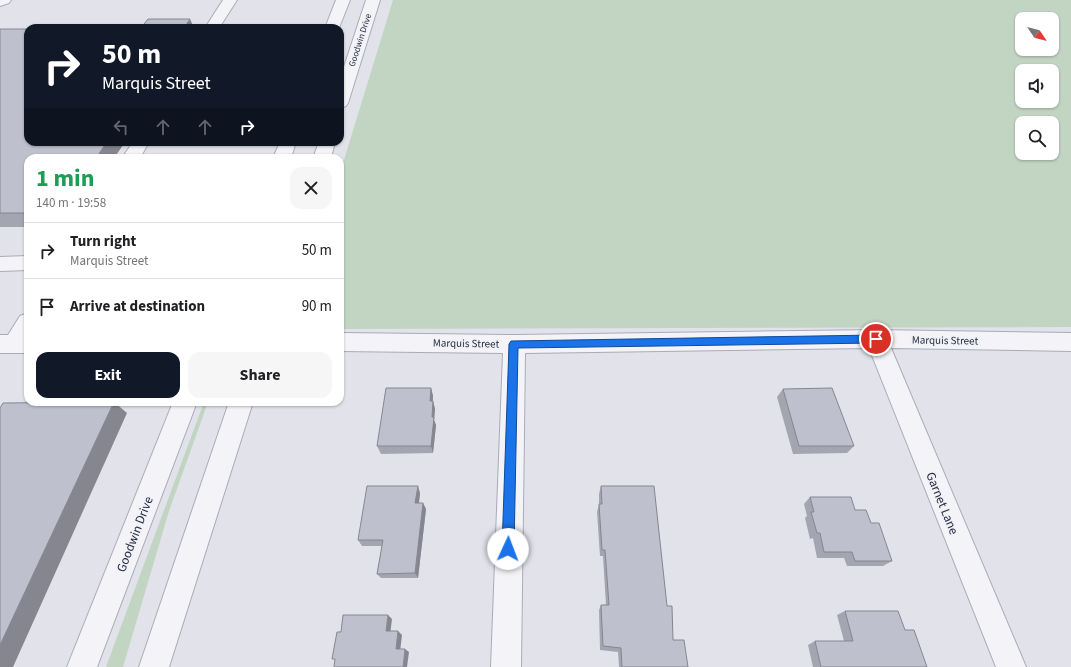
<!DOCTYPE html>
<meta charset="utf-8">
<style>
:root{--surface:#fff;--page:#f6f6f6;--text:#202124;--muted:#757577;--line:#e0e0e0;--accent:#111827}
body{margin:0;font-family:"Source Sans 3",sans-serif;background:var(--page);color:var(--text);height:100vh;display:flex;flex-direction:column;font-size:15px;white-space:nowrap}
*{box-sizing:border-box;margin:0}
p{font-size:13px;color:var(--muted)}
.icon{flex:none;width:22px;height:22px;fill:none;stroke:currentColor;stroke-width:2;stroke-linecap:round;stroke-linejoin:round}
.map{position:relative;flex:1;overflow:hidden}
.details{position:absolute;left:24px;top:154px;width:320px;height:252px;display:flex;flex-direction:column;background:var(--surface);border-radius:12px;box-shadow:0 1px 3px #0004}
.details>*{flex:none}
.guide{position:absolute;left:24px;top:24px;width:320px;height:122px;border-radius:12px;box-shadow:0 1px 3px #0004;background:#111827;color:#fff;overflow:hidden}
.needle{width:26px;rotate:125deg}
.tools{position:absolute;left:1015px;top:12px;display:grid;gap:8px}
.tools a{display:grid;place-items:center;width:44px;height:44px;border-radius:8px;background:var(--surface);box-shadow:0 1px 3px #0004;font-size:20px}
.pin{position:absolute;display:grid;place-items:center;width:34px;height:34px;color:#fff;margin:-17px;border:2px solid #fff;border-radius:50%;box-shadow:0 1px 4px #0007}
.me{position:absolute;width:44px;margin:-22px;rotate:2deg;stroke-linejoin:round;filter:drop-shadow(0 0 3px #0008)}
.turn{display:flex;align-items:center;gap:14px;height:84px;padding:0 12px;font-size:18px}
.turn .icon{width:52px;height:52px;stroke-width:2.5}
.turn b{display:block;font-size:28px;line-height:34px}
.lanes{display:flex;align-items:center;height:38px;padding:0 12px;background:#0003;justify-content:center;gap:20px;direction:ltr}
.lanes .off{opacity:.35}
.round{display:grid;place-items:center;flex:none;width:42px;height:42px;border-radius:12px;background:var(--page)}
.overview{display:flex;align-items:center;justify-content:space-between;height:68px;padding:0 12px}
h1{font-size:24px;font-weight:700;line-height:30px;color:#1e9e55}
.primary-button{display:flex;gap:8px;margin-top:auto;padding:8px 12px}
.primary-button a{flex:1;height:46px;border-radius:12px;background:var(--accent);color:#fff;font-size:16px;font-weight:700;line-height:46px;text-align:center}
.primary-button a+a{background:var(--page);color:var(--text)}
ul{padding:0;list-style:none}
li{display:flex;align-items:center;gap:12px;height:56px;padding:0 12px;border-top:1px solid var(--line)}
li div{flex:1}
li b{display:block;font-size:15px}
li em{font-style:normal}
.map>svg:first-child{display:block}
</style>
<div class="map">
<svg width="1071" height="667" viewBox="0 0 1071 667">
<rect width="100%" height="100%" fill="#e1e2ea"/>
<path fill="#c2d4c2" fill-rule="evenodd" d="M 393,0 L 1071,0 L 1071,327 L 340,329 L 340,173 ZM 1022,19 L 1052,19 L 1052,49 L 1022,49 ZM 1022,71 L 1052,71 L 1052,101 L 1022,101 ZM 1022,123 L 1052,123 L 1052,153 L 1022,153 Z
M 204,402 L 208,402 L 169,511 L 123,667 L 106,667 Z"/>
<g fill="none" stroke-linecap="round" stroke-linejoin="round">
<defs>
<path id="minor" d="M 0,0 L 11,0 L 9,3 L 0,6 Z
M 223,0 L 237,0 L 219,28 L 205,28 Z
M 336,0 L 350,0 L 339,28 L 325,28 Z
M 366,0 L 380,0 L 348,103 L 346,106 L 340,108 L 340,79 Z
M 133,142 L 149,142 L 140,158 L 122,158 Z
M 280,142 L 296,142 L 291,158 L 273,158 Z
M 319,142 L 335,142 L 331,158 L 313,158 Z
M 28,256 L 28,270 L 0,271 L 0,257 Z
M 28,313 L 28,353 L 0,353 L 0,335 L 8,335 L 20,316 Z
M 876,330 L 1071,333 L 1071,351 L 891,348 L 1026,667 L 996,667 L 869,348 L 525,353 L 521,667 L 491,667 L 503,353 L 340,351 L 340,333 L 514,335 Z
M 173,402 L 197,402 L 97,667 L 67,667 Z
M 229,402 L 253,402 L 169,667 L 139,667 Z"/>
</defs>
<use href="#minor" stroke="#aaabb7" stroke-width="2"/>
<use href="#minor" fill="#f4f4f8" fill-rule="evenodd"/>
</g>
<path fill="#a3a5b0" d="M 0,29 L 28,142 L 125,142 L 114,158 L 28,158 L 28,227 L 0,227 Z
M 431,388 L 433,396 L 433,401 L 435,409 L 434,420 L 436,425 L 433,453 L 381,454 L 377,446 Z
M 783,389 L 854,446 L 847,453 L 793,454 L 777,397 Z
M 601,486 L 667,606 L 673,640 L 688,667 L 619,667 L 618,652 L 600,650 L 599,610 L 601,605 L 606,605 L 603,556 L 600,556 L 597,512 L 599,504 L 599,494 Z
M 420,493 L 419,503 L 423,503 L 426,509 L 418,578 L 381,578 L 377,574 L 382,546 L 362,546 L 358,540 Z
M 810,497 L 855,510 L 871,523 L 892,561 L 883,566 L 847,566 L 844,558 L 817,558 L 813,538 L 810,539 L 805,518 L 807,516 L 804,504 Z
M 845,611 L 905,630 L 927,667 L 813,667 L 808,645 L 815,641 L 844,641 L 837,615 Z"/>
<path fill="#858690" d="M 190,19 L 194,28 L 184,28 Z
M 107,142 L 125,142 L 114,158 L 96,158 Z
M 431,388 L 433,396 L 432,409 L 430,401 Z
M 433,401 L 435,409 L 434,420 L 436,425 L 433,453 L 431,446 L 432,417 Z
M 114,402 L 127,413 L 13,667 L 0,667 L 0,645 Z
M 418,486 L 420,493 L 418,509 L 415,503 Z
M 423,503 L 426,509 L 418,578 L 415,573 Z
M 388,615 L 392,619 L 390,635 L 386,631 Z
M 398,631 L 402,635 L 400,652 L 396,649 Z
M 405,649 L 409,652 L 407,667 L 403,667 Z"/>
<path fill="#bec0cd" stroke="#858690" d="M 148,19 L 190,19 L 184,28 L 141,28 Z
M 0,29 L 28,29 L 28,142 L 107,142 L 96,158 L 28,158 L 28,213 L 0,213 Z
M 386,388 L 431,388 L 430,401 L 433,401 L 432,417 L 434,417 L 431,446 L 377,446 Z
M 832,388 L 854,446 L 799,446 L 783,389 Z
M 114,402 L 0,645 L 0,408 L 3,403 Z
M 367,486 L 418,486 L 415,503 L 423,503 L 415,573 L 377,574 L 383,540 L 358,540 Z
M 601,486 L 654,486 L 667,606 L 672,606 L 673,640 L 684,640 L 688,667 L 622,667 L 621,648 L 603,646 L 601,605 L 609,605 L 605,550 L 602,550 L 599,504 L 602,504 Z
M 810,497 L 851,497 L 855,510 L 866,510 L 871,523 L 879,523 L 892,561 L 855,561 L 852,552 L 824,552 L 820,533 L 817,533 L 811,512 L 814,512 Z
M 845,611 L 898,611 L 905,630 L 914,630 L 927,667 L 821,667 L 815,641 L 853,641 Z
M 343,615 L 388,615 L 386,631 L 398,631 L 396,649 L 405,649 L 403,667 L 334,667 L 335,659 L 332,659 L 337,632 L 341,632 Z"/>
<path fill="#1a73e8" stroke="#114b97" d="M 876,335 L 881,339 L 876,343 L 518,348 L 514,549 L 512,553 L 508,555 L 504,553 L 502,549 L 509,344 L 511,341 Z"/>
<g text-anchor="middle" stroke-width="3.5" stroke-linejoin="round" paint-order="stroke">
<g font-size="9" fill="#292c41" stroke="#f0f2f7">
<text transform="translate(360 40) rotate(-72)" y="3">Goodwin Drive</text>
</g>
<g font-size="11" fill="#292c41" stroke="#f0f2f7">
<text transform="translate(945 340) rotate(1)" y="4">Marquis Street</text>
<text transform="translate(466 343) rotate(1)" y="4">Marquis Street</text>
</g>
<g font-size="13" fill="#292c41" stroke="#f0f2f7">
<text transform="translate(943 503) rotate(68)" y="5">Garnet Lane</text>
<text transform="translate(134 534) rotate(-69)" y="5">Goodwin Drive</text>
</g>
</g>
</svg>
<div class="tools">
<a><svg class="needle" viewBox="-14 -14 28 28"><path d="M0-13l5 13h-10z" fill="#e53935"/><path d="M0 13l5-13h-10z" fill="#757577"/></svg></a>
<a><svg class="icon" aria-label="sound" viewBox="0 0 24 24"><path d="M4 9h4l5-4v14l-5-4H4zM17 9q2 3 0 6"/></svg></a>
<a><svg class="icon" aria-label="search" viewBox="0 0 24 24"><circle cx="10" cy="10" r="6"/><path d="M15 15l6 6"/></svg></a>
</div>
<div class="pin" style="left:876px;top:339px;background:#d93025"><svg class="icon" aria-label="arrive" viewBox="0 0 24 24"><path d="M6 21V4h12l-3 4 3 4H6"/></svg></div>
<svg class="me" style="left:508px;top:549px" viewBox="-20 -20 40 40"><circle r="19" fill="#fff"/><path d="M0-13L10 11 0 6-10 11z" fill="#1a73e8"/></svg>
<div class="guide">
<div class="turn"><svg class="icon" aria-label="right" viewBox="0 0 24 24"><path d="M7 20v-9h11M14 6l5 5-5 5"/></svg><div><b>50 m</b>Marquis Street</div></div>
<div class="lanes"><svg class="icon off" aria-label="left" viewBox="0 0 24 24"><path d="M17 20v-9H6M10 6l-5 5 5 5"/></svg><svg class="icon off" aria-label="ahead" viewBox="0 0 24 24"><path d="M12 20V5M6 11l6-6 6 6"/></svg><svg class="icon off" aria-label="ahead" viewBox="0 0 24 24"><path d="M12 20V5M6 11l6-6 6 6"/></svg><svg class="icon" aria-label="right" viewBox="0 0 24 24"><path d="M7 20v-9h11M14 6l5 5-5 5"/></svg></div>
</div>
<section class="details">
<div class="overview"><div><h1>1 min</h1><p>140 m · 19:58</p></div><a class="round"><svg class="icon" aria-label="close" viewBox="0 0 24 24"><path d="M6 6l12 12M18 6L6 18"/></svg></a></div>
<ul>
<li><svg class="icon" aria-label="right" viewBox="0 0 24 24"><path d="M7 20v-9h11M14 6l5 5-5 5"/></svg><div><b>Turn right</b><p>Marquis Street</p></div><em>50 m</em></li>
<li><svg class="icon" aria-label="arrive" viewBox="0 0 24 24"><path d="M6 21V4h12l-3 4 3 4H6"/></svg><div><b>Arrive at destination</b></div><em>90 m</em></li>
</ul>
<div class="primary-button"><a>Exit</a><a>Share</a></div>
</section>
</div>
